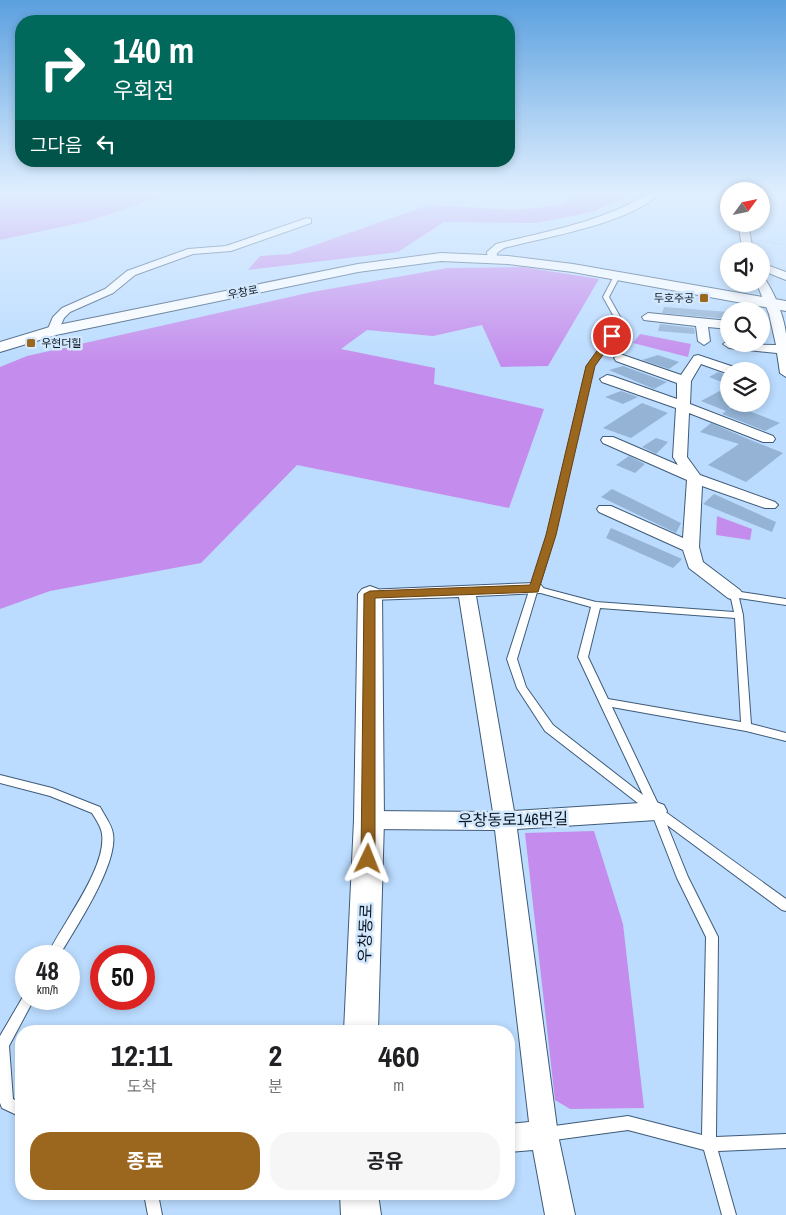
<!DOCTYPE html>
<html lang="ko">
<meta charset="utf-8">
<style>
:root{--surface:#fff;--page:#f6f6f6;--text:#202124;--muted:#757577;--accent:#9b661d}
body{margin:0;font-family:"Archivo Narrow","Noto Sans KR",sans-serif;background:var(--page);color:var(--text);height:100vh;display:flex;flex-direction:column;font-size:19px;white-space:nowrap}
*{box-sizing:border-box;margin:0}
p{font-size:16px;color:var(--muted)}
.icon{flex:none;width:28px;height:28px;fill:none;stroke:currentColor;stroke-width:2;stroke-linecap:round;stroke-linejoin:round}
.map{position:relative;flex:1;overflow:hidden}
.drawer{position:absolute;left:15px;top:1025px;width:500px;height:175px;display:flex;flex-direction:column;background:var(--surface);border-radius:20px;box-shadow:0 2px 8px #0003}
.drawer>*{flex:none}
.guide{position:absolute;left:15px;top:15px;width:500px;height:152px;border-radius:20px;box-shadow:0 2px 8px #0003;background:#00695c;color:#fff;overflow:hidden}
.needle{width:32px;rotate:57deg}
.fabs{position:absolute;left:720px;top:182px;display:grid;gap:10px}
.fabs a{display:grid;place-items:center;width:50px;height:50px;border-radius:50%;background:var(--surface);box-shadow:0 2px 8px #0003;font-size:25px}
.speed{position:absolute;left:15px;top:945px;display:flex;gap:10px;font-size:25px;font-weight:700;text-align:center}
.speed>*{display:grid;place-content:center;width:65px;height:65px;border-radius:50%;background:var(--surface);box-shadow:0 2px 8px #0003;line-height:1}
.speed small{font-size:12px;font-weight:400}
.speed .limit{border:8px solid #d22;background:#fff;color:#111}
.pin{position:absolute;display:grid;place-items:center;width:42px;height:42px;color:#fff;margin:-21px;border:2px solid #fff;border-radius:50%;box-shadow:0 1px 5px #0007}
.me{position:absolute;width:55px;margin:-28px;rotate:2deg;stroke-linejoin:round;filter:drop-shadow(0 0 4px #0008)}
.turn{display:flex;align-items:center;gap:18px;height:105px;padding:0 15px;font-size:22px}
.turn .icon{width:65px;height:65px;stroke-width:2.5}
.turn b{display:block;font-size:35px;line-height:42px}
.then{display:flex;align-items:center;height:48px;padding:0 15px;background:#0003;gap:10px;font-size:19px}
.eta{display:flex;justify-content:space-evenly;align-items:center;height:85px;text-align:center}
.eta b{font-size:30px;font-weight:700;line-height:35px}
.action{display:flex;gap:10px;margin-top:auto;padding:10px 15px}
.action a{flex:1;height:58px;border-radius:20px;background:var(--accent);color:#fff;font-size:20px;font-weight:700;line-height:58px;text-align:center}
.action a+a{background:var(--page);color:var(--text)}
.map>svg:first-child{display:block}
</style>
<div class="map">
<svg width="786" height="1215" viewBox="0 0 786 1215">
<rect width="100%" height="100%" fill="#bbdcff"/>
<path fill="#c48cec" d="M 0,194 L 160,194 L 158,198 L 89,221 L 0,240 Z
M 571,194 L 632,194 L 592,212 L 536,223 L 444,222 L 398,252 L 248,270 L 260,256 L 289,254 L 429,205 L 515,210 L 563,205 Z
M 523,267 L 599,279 L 548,366 L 501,367 L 482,325 L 433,336 L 367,330 L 341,349 L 435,368 L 434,384 L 544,409 L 509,508 L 297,465 L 201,563 L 50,591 L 0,609 L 0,367 L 27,356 L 312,292 L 448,268 Z
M 640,334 L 691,344 L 688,357 L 633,343 Z
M 717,516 L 752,529 L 750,540 L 716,535 Z
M 594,831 L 623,924 L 644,1108 L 570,1109 L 555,1100 L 525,833 Z"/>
<path fill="#94b3d5" d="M 664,307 L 729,312 L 729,319 L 662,313 Z
M 660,324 L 694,328 L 695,334 L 658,331 Z
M 658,355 L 679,362 L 669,369 L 642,360 Z
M 623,366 L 667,382 L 654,389 L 609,370 Z
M 718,372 L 729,376 L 729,385 L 709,377 Z
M 729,386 L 729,409 L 733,405 L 780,423 L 765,431 L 722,414 L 726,411 L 701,401 Z
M 621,391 L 638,397 L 623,404 L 605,397 Z
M 642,403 L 668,413 L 631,438 L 603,428 Z
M 711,423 L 748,439 L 783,453 L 746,482 L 708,465 L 739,444 L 700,432 Z
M 656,438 L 668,442 L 656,454 L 642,447 Z
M 629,456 L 645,464 L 635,473 L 616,465 Z
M 612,489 L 681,523 L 676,533 L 601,497 Z
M 714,494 L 776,522 L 772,532 L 703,504 Z
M 611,528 L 682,559 L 673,568 L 606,538 Z"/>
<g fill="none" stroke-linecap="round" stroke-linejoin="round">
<defs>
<path id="lane" d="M 617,274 L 620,276 L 609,297 L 623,322 L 607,349 L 593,366 L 555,535 L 539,587 L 596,602 L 734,612 L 730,594 L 734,591 L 786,599 L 786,605 L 739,598 L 743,615 L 751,724 L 786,733 L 786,741 L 746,731 L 612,707 L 660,808 L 786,899 L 786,911 L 782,910 L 667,825 L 688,877 L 718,937 L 716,1137 L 786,1134 L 786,1148 L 718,1151 L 736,1215 L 722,1215 L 704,1150 L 628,1130 L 547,1141 L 542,1139 L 540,1134 L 542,1129 L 547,1127 L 628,1116 L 702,1135 L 706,937 L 677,878 L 652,814 L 545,731 L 517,688 L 507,659 L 547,535 L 587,366 L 601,348 L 617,322 L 603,297 L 614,276 ZM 537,592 L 591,607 L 578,657 L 643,795 L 553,725 L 526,687 L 517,659 ZM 600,608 L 735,618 L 741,722 L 608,699 L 588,657 Z
M 0,775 L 52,788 L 100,807 C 104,815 112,825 113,834 C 118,865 75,929 59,956 L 47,956 C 61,925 107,868 102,834 C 101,826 96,820 92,813 L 50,796 L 0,783 Z
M 26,994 L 26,999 L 34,999 L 9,1046 L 13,1099 L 21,1103 L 21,1117 L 2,1108 L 0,1103 L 0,1036 L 24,995 Z
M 144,1194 L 158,1194 L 162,1215 L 148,1215 Z"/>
<path id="street" d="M 648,194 L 659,194 C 628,224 546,237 504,248 L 497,253 L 496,261 L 488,261 L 487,252 L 496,244 C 548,231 601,222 648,194 Z
M 771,194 L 764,203 L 761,204 L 762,194 Z
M 307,218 L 311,219 L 311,223 L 231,251 L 193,254 L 135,275 L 113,293 L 70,312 L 64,318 L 57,334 L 49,334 L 47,331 L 53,317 L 62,308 L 105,289 L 127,271 L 188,249 L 226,246 Z
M 738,224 L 748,224 L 753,251 L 743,251 Z
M 761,263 L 786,272 L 786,280 L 761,270 Z
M 761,278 L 765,279 C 775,294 784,316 786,334 C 786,348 786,363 786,377 L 780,373 L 777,353 L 729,348 L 723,344 L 729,340 L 729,344 L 776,345 L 769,314 L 757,284 L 761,284 Z
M 648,313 L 729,321 L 729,329 L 708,327 L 710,341 L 704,345 L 698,341 L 696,326 L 644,320 L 642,317 Z
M 620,354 L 681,375 L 694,356 L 698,355 L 737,368 L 738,371 L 729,371 L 729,374 L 701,364 L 691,381 L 690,404 L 773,436 L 775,439 L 773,442 L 763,442 L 689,413 L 687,457 L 700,475 L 775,502 L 778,505 L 775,508 L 765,508 L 702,486 L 699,547 L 703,562 L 740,590 L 743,594 L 740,598 L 734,600 L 728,598 L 689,568 L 683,550 L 599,512 L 597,509 L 599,506 L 611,506 L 683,538 L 687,480 L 603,443 L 601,440 L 603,437 L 613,437 L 678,465 L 673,457 L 676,408 L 602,382 L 600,379 L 607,375 L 612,376 L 677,399 L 677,383 L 616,361 L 614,358 Z
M 535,583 L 541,585 L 544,589 L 541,593 L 476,596 L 514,811 L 656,802 L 664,805 L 667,811 L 664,817 L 656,820 L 517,829 L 558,1135 L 575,1215 L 545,1215 L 533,1150 L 509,1152 L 509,1124 L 529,1122 L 495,830 L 369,829 L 361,826 L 358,820 L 361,814 L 369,811 L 493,812 L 459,597 L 370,600 L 364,598 L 361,594 L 364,590 Z"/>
<path id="secondary" d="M 441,253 L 508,256 L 573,264 L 786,301 L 786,311 L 573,272 L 508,264 L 441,261 L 358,272 L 56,335 L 0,352 L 0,342 L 53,326 L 358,264 Z
M 370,586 L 378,589 L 382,594 L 384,820 L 378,1031 L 344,1031 L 354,820 L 358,594 L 362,589 Z
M 340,1194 L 378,1194 L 381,1215 L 341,1215 Z"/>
</defs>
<use href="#lane" stroke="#3e5b79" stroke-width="2"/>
<use href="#street" stroke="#3e5b79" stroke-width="2"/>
<use href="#secondary" stroke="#3e5b79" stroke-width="2"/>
<path stroke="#5b7187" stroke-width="1" stroke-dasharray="0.5 2.5" stroke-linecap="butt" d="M 758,240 L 786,245"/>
<use href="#lane" fill="#fff" fill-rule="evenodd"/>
<use href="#street" fill="#fff" fill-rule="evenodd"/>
<use href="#secondary" fill="#fff" fill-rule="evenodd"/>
</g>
<linearGradient id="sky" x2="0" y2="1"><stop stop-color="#5ba0df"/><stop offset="0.53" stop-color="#e0efff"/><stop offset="1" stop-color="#e0efff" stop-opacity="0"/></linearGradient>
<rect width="786" height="364" fill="url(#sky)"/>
<path fill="#9b661d" stroke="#654213" d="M 609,334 L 616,336 L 595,366 L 556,535 L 538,592 L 375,598 L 375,859 L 373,863 L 368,865 L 363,863 L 361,859 L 364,594 L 370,591 L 530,585 L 546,535 L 586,366 Z"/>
<g fill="#9b661d" stroke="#d4e8fd" stroke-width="2">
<rect x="699" y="293" width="10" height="10" rx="2.5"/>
<rect x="26" y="338" width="10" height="10" rx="2.5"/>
</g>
<g text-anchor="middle" stroke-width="5" stroke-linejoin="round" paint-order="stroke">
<g font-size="11" fill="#0a1622" stroke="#d4e8fd">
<text transform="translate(243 292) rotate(-11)" y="4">우창로</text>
</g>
<g font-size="11" fill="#0a1622" stroke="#d4e8fd" text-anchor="end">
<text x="694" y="302">두호주공</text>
<text x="41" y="347" text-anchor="start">우현더힐</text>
</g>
<g font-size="16" fill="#0a1622" stroke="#d4e8fd">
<text transform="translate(513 819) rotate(-1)" y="6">우창동로146번길</text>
<text transform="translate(365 933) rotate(-88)" y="6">우창동로</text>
</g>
</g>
</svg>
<div class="fabs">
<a><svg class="needle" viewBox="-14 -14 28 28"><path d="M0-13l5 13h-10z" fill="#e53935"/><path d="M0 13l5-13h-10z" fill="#757577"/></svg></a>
<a><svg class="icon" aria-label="sound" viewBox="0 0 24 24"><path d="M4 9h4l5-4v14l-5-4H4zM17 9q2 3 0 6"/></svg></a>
<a><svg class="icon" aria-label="search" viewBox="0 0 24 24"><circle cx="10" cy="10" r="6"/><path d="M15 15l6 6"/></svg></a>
<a><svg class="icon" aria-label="layers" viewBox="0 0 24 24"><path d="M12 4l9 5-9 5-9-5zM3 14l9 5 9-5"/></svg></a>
</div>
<div class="speed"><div>48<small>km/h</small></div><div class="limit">50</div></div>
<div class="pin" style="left:612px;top:336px;background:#d93025"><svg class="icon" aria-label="arrive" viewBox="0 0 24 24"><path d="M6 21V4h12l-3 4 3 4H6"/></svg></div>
<svg class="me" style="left:368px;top:859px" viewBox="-20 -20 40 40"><path d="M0-17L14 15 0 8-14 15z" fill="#9b661d" stroke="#fff" stroke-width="4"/></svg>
<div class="guide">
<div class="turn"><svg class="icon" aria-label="right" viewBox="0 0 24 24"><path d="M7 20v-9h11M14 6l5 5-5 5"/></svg><div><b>140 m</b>우회전</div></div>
<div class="then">그다음<svg class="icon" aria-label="left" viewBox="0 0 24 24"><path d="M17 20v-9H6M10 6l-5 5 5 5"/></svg></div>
</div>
<section class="drawer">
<div class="eta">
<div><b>12:11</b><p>도착</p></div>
<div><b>2</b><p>분</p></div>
<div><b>460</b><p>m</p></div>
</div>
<div class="action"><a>종료</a><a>공유</a></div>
</section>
</div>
